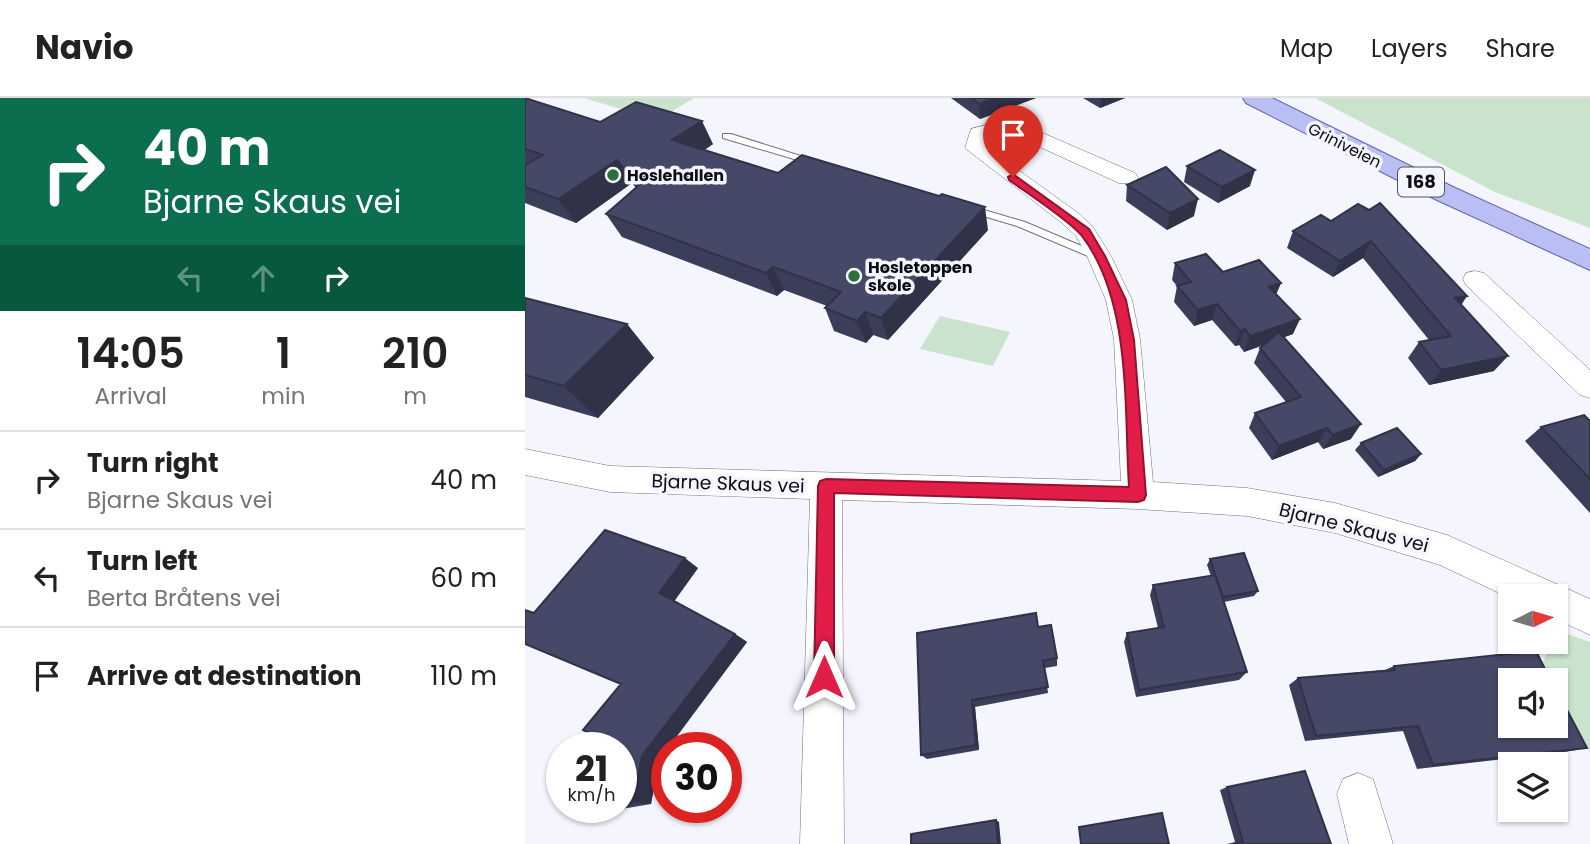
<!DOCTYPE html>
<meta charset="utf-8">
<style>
:root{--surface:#fff;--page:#f6f6f6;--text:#222;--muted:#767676;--line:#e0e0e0}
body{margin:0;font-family:Poppins,sans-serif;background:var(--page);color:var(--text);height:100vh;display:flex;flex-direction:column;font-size:26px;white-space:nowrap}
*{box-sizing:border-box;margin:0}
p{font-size:23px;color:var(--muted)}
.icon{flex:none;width:38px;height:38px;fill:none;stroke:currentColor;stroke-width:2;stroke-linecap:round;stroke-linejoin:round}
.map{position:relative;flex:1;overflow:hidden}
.details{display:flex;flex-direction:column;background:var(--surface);width:525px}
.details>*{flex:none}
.hud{background:#0b6e4f;color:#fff;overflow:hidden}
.needle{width:46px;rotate:85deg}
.fabs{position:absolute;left:973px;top:486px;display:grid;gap:14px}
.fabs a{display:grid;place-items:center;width:70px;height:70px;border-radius:0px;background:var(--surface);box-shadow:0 2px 5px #0004;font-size:35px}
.speed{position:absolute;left:21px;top:634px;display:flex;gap:14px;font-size:35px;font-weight:700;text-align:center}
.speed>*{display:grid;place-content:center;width:91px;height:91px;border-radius:50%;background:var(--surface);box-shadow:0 2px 5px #0004;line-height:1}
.speed small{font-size:18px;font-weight:400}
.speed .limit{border:10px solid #d22;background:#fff;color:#111}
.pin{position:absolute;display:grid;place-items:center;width:60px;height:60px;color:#fff;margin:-72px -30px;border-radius:50% 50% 50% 0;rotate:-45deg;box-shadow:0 0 7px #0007}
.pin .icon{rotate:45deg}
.me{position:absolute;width:77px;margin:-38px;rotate:0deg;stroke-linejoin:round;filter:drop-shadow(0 0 5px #0008)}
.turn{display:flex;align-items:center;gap:24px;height:147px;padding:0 28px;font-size:32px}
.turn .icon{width:91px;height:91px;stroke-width:2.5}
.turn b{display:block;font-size:49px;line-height:60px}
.lanes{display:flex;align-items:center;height:66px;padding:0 28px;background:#0003;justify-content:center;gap:35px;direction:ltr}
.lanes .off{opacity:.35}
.eta{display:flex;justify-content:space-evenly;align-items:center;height:119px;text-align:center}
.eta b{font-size:42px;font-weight:600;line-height:49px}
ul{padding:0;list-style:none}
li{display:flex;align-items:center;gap:21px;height:98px;padding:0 28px;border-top:2px solid var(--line)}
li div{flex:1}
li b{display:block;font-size:26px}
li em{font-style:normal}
header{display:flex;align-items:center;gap:42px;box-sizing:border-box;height:98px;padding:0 35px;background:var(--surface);border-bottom:2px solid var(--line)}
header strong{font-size:33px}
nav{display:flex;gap:38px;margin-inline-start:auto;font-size:24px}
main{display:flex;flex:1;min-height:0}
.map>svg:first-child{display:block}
</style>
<header>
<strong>Navio</strong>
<nav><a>Map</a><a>Layers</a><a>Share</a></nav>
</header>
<main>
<section class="details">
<div class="hud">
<div class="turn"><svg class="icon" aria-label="right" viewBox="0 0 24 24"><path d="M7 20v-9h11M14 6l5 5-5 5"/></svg><div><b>40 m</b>Bjarne Skaus vei</div></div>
<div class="lanes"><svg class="icon off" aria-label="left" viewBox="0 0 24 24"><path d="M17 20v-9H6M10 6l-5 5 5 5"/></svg><svg class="icon off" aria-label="ahead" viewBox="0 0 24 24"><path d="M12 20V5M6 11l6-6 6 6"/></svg><svg class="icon" aria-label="right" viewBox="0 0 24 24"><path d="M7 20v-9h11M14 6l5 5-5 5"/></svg></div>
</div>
<div class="eta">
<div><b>14:05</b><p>Arrival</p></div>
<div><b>1</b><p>min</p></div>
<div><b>210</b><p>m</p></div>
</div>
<ul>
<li><svg class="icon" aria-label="right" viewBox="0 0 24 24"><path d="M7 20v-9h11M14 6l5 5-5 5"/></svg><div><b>Turn right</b><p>Bjarne Skaus vei</p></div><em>40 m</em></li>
<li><svg class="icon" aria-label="left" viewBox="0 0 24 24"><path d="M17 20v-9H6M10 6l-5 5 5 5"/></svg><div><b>Turn left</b><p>Berta Bråtens vei</p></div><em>60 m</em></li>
<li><svg class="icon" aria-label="arrive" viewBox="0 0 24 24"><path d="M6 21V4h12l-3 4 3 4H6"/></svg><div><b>Arrive at destination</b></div><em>110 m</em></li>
</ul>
</section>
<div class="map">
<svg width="1065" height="746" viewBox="0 0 1065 746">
<rect width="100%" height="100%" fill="#f4f5fd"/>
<path fill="#cae3cd" d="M 59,0 L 169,0 L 132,22 Z
M 790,0 L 1065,0 L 1065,130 L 970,94 Z
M 415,218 L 485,234 L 468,268 L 395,251 Z
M 1031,532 L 1065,544 L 1065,654 L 1031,593 L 1031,583 L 1025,583 L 1017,567 L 1026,544 L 1031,544 Z"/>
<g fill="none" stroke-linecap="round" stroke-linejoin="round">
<defs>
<path id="service" d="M 198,36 L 206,36 L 298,65 L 289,67 L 198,40 Z
M 442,107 L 500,124 L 580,158 L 574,162 L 570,161 L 492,128 L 438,112 L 436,110 Z"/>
<path id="minor" d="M 472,24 L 499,27 L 610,75 L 613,80 L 610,85 L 594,85 L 488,37 L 462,39 L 460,48 L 553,115 L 568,129 L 586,158 L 607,202 L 615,241 L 628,384 L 722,390 L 810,405 L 922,437 L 1065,501 L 1065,537 L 1031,521 L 1031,499 L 985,500 L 915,467 L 810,435 L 722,418 L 613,411 L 317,402 L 319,746 L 275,746 L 285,401 L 85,394 L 0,377 L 0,351 L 85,368 L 596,383 L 589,241 L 581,202 L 562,158 L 551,138 L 537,125 L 440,50 L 446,31 Z
M 950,173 L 959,175 L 1065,272 L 1065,300 L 1055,297 L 941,187 L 938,181 L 941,175 Z
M 833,675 L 848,681 L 868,746 L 824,746 L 812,696 L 818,681 Z"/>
<path id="primary" d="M 718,0 L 747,0 L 930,90 L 1065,151 L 1065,172 L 912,102 L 721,5 Z"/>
</defs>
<use href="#service" stroke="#6e7082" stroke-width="2"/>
<use href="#minor" stroke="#6e7082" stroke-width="1"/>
<use href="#primary" stroke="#5f64a2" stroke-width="2"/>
<use href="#service" fill="#fff" fill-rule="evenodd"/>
<use href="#minor" fill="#fff" fill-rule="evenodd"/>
<use href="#primary" fill="#b9bef5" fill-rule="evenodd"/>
</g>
<path fill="#3b3e59" d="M 0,0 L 75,24 L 188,46 L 179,52 L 253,75 L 463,132 L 363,242 L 348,237 L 341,245 L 309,233 L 300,210 L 302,208 L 259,192 L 252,198 L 97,139 L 81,116 L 111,90 L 107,85 L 51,125 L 0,105 Z
M 426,0 L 511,0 L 455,21 Z
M 558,0 L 600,0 L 575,10 Z
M 662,68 L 725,88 L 693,105 L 659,84 Z
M 602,87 L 669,118 L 642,132 L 601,103 Z
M 833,106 L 942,198 L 936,207 L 969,273 L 904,287 L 883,260 L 894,244 L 904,242 L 838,160 L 808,179 L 762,150 L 768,133 L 806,123 Z
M 650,165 L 756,185 L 751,196 L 768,236 L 759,239 L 826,341 L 798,351 L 793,344 L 747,362 L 724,330 L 730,315 L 761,304 L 729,265 L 735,250 L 739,247 L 719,254 L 714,247 L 710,248 L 687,222 L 669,228 L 649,204 L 652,188 L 647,182 Z
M 0,200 L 102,226 L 129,260 L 73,320 L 0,299 Z
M 1065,323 L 1065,415 L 1000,343 L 1016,329 Z
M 836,345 L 896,356 L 890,363 L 853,379 L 830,352 Z
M 685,461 L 733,493 L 729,498 L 699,504 L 722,574 L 714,582 L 611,599 L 599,544 L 602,535 L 633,530 L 625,497 L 628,487 L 686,478 L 682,467 Z
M 173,470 L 149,503 L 210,536 L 222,544 L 142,649 L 142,652 L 134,662 L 126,706 L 67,716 L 46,714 L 47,709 L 96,709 L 96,586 L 9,515 Z
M 513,529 L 532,560 L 532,568 L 520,570 L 523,595 L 450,609 L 454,652 L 402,661 L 396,657 Z
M 869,568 L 1062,650 L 1040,654 L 892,671 L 878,633 L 780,643 L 764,587 L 773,580 L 860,572 Z
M 702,689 L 806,746 L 702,746 L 710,744 L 695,692 Z"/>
<path fill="#303248" d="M 469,0 L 511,0 L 455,21 L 454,6 Z
M 576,0 L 600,0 L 575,10 Z
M 177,23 L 188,46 L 160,65 L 147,42 Z
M 92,62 L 107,85 L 51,125 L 33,101 Z
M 730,72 L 725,88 L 693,105 L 697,89 Z
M 673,101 L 669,118 L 642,132 L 645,115 Z
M 460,109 L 463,132 L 363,242 L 356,220 Z
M 846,143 L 838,160 L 808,179 L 815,163 Z
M 248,169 L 259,192 L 252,198 L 241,175 Z
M 756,185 L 749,201 L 744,189 Z
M 942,198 L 931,214 L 930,200 Z
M 692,206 L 687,222 L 669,228 L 673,212 Z
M 340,214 L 348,237 L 341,245 L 332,223 Z
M 775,221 L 768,236 L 719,254 L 725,238 Z
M 102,226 L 129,260 L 73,320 L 39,288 Z
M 720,231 L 714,247 L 710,248 L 715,233 Z
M 983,258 L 969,273 L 904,287 L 916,272 Z
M 836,326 L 826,341 L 798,351 L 808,337 Z
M 802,330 L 793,344 L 747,362 L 754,348 Z
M 896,356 L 890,363 L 853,379 L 859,372 Z
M 160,460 L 173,470 L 148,505 L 134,495 Z
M 210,536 L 222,544 L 144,649 L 142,649 L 142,652 L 134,662 L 126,706 L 108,704 L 117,658 Z
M 447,602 L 450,609 L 454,652 L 451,647 Z
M 471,722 L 474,724 L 476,746 L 473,746 Z"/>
<path fill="#454867" stroke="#303248" stroke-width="2" d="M 0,0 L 75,24 L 111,4 L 177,23 L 147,42 L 253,75 L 277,57 L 414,98 L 417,96 L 460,109 L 356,220 L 340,214 L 332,223 L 300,210 L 316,194 L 248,169 L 241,175 L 81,116 L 113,88 L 92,62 L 33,101 L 0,89 L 0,67 L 18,57 L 0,51 Z
M 446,0 L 469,0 L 454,6 Z
M 695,52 L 730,72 L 697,89 L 662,68 Z
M 641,69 L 673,101 L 645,115 L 602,87 Z
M 855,105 L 942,198 L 930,200 L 983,258 L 916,272 L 894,244 L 926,238 L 846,143 L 815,163 L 768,133 L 796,117 L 806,123 L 833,106 L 844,112 Z
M 681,156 L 698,174 L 734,162 L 756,185 L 744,189 L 775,221 L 725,238 L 720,231 L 715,233 L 692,206 L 673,212 L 652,188 L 666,184 L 650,165 Z
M 0,200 L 102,226 L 39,288 L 0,277 Z
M 754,234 L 836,326 L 808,337 L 802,330 L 754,348 L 730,315 L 776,299 L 735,250 Z
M 1059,317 L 1065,323 L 1065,381 L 1016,329 Z
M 872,330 L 896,356 L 859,372 L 836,345 Z
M 80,432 L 160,460 L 134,495 L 210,536 L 117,658 L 108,704 L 96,706 L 96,649 L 62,649 L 66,636 L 58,632 L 96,586 L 0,546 L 0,512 L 9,515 Z
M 719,455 L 733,493 L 698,499 L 685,461 Z
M 690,477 L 722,574 L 614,592 L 602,535 L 639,529 L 628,487 Z
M 511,515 L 513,529 L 526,527 L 532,560 L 518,563 L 523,589 L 447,602 L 451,647 L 396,657 L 392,535 Z
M 1011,553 L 1026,583 L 985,583 L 985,628 L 1031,628 L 1031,591 L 1062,650 L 908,667 L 893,628 L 791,638 L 773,580 L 870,572 L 869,568 Z
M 780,673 L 806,746 L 708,746 L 718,744 L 702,689 Z
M 47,709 L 77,709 L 46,714 Z
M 637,715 L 644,746 L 556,746 L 554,729 Z
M 471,722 L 473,746 L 386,746 L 386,736 Z"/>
<path fill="#e11d48" stroke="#92132f" stroke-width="2" d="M 488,76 L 564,131 L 580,158 L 601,202 L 609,242 L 621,397 L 619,402 L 613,404 L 309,395 L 309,579 L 306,586 L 299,589 L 292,586 L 289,579 L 293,388 L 295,383 L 301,381 L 604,389 C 599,310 607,204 557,138 C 545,123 502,95 484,82 L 483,79 Z"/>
<g fill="#2c713c" stroke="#f4f5fd" stroke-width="2.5">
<circle cx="88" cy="77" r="7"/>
<circle cx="329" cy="178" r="7"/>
</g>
<g text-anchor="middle" stroke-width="7" stroke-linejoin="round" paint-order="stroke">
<g font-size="16" fill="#0d0e14" stroke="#f4f5fd">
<text transform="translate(820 47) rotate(27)" y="6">Griniveien</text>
</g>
<g font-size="16" font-weight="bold" fill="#0d0e14" stroke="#f4f5fd" text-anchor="start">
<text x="102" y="83">Hoslehallen</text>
<text x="343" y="175">Hosletoppen<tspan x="343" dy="18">skole</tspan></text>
</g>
<rect fill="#f4f5fd" stroke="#52535a" stroke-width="2" x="873" y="69.5" width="46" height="29" rx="5"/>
<g font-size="18" font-weight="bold" fill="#0d0e14">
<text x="896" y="90">168</text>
</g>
<g font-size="19" fill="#0d0e14" stroke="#f4f5fd">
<text transform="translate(203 385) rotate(2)" y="7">Bjarne Skaus vei</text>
<text transform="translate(829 429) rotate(14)" y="7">Bjarne Skaus vei</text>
</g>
</g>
</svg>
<div class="fabs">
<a><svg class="needle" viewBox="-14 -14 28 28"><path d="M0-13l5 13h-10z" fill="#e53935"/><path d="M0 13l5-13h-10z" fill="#767676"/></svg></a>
<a><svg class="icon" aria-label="sound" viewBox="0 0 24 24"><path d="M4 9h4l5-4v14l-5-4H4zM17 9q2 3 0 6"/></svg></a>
<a><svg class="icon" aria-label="layers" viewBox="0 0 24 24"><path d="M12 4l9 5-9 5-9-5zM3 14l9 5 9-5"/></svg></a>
</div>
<div class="speed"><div>21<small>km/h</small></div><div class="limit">30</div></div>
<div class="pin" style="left:488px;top:79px;background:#d93025"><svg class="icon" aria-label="arrive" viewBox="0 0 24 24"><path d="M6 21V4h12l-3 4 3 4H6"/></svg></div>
<svg class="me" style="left:299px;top:579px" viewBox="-20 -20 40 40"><path d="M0-17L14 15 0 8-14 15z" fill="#e11d48" stroke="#fff" stroke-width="4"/></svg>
</div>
</main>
